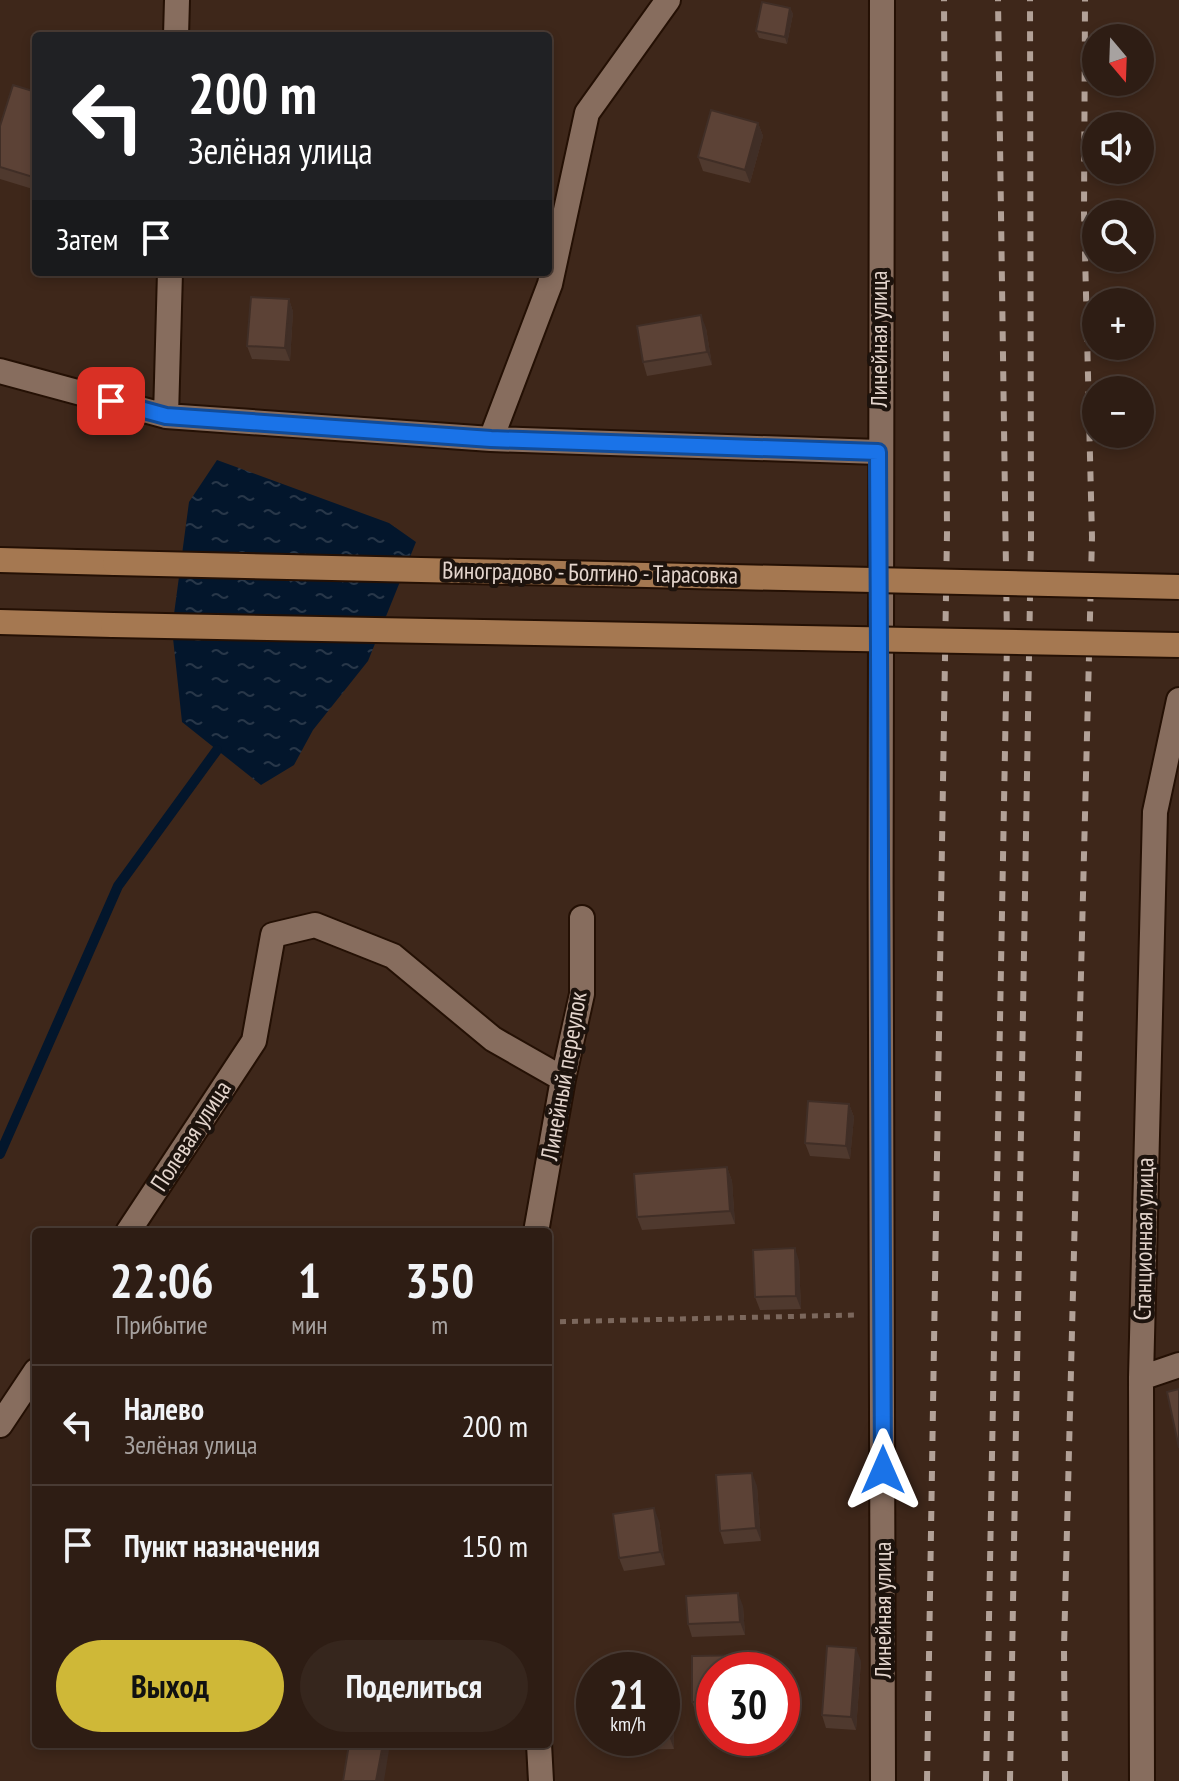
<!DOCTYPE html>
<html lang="ru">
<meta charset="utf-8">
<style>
:root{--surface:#2e1d14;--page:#36261d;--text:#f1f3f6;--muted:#a7a2a0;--line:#493b34;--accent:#cfb837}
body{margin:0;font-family:"PT Sans Narrow",sans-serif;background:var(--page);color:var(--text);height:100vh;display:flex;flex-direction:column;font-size:30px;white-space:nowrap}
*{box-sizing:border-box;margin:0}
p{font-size:26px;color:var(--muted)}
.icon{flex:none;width:44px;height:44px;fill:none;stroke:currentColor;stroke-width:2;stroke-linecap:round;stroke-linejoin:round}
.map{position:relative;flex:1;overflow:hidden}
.drawer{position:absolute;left:32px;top:1228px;width:520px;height:520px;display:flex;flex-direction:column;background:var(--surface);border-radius:8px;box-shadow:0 4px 12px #0003,0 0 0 2px var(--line)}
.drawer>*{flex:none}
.banner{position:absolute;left:32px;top:32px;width:520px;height:244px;border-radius:8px;box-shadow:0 4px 12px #0003,0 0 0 2px var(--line);background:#202124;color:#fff;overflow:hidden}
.needle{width:52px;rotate:161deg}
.buttons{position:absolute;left:1082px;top:24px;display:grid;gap:16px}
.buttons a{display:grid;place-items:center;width:72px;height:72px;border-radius:50%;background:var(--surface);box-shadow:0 4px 12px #0003,0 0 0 2px var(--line);font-size:40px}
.speed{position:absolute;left:576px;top:1652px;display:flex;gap:16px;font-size:40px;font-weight:700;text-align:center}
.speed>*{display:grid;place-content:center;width:104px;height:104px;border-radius:50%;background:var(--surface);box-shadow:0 4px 12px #0003,0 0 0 2px var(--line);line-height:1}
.speed small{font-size:20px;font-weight:400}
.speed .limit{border:12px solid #d22;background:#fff;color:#111}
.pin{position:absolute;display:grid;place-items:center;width:68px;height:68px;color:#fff;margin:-34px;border-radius:16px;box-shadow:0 4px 12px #0006}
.me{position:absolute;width:88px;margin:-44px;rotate:0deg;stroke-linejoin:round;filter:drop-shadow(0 0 6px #0008)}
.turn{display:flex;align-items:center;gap:28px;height:168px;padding:0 24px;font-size:36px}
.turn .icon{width:104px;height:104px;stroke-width:2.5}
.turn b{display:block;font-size:56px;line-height:68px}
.then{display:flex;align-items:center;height:76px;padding:0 24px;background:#0003;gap:16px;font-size:30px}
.eta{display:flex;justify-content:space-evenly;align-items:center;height:136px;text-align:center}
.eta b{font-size:48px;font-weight:600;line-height:56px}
.cta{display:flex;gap:16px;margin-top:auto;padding:16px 24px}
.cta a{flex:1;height:92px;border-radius:48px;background:var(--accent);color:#111;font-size:32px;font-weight:600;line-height:92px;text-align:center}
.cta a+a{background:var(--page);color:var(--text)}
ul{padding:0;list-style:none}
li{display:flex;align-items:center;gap:24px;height:120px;padding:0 24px;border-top:2px solid var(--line)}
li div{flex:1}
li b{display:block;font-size:30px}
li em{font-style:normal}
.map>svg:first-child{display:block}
</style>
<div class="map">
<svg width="1179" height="1781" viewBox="0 0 1179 1781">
<defs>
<pattern id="water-ripples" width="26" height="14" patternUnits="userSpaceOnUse" patternTransform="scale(2)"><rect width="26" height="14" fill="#03162c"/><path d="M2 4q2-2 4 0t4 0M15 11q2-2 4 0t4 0" fill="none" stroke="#283749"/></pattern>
</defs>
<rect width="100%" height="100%" fill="#3e271a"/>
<path fill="url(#water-ripples)" d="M 217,460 L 389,523 L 416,542 L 368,661 L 313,730 L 294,765 L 261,785 L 182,722 L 172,629 L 189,502 Z"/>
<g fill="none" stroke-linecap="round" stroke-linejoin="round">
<path stroke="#03162c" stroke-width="10" d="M 0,1154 L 118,886 L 217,750"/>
<defs>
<path id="minor" d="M 882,0 C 877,594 883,1187 883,1781
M 176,36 L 177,0
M 0,371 L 166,416 L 491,439 L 878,452
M 166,416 L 170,272
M 491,439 L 550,284 L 587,113 L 668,0
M 128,1232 L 254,1041 L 273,935 L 315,925 L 393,956 L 493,1039 L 563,1079
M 536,1232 L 563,1079 L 582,994 L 582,918
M 1141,1378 L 1179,1365
M 0,1425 L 36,1371
M 539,1744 L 541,1781
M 1142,1781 L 1141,1378 L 1155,812 L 1179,700"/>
<path id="major" d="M 0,560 L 115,563
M 0,622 L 113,625"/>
</defs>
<use href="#minor" stroke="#241004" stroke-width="28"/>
<use href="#major" stroke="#241004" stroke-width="28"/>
<path stroke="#7b675c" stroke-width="5" stroke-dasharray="6 6" stroke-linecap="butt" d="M 548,1322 L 855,1315"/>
<use href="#minor" stroke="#876d5e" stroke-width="24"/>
<use href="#major" stroke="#a57851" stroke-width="24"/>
<path stroke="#b2a197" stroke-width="6" stroke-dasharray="10 10" stroke-linecap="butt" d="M 927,1781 L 947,533 L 944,0
M 986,1781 L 1007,641 L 998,0
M 1010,1781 L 1031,538 L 1030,0
M 1065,1781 L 1064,1648 L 1092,537 L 1084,213 L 1085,0"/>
<defs>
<path id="major-bridge" d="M 115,563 L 1179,587
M 113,625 L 1179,645"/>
</defs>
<use href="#major-bridge" stroke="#241004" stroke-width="28" stroke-linecap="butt"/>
<use href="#major-bridge" stroke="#a57851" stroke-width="24"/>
</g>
<path fill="#4f392e" d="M 790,8 L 793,14 L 787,44 L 759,38 L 756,31 Z
M 36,92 L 36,190 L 0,179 L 0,126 Z
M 758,123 L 763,136 L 750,183 L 703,171 L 698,157 Z
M 289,299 L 293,312 L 290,361 L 252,359 L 247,346 Z
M 706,328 L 712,365 L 647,376 L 643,362 Z
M 849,1104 L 854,1117 L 850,1159 L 810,1156 L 805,1143 Z
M 727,1167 L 732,1181 L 735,1224 L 642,1230 L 637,1217 Z
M 799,1261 L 801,1309 L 760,1310 L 755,1297 Z
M 757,1486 L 761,1541 L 724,1544 L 720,1531 Z
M 659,1521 L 665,1565 L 624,1571 L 619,1558 Z
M 743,1606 L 745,1635 L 692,1637 L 688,1624 Z
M 750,1655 L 755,1670 L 714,1670 L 714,1715 L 697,1715 L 692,1702 L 692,1656 Z
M 861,1661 L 856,1730 L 826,1728 L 822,1715 Z
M 662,1686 L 673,1699 L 674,1749 L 623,1750 L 619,1738 L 662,1738 Z"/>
<path fill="#402e26" d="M 790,8 L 793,14 L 787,44 L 785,37 Z
M 758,123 L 763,136 L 750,183 L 745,170 Z
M 289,299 L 293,312 L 290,361 L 285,348 Z
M 701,315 L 706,328 L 712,365 L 707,352 Z
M 849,1104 L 854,1117 L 850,1159 L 846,1146 Z
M 727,1167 L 732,1181 L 735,1224 L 730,1211 Z
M 795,1248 L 799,1261 L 801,1309 L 796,1296 Z
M 752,1473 L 757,1486 L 761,1541 L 756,1528 Z
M 654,1508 L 659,1521 L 665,1565 L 660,1552 Z
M 738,1593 L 743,1606 L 745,1635 L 740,1622 Z
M 856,1648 L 861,1661 L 856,1730 L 851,1717 Z
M 750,1655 L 755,1669 L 755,1670 L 750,1670 Z
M 668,1686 L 673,1699 L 674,1749 L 669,1736 Z
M 383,1744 L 390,1744 L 384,1781 L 376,1781 Z"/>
<path fill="#5c4236" stroke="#402e26" stroke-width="2" d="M 762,2 L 790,8 L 785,37 L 756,31 Z
M 13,85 L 36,92 L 36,178 L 0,167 L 0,126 Z
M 711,110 L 758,123 L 745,170 L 698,157 Z
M 251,297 L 289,299 L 285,348 L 247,346 Z
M 701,315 L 707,352 L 643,362 L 637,326 Z
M 808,1101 L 849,1104 L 846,1146 L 805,1143 Z
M 727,1167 L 730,1211 L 637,1217 L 634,1174 Z
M 795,1248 L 796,1296 L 755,1297 L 753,1250 Z
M 1179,1389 L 1179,1448 L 1167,1392 Z
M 752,1473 L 756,1528 L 720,1531 L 716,1475 Z
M 654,1508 L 660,1552 L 619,1558 L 613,1514 Z
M 738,1593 L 740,1622 L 688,1624 L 686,1596 Z
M 827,1646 L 856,1648 L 851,1717 L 822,1715 Z
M 750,1655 L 750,1670 L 714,1670 L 714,1701 L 692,1702 L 692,1656 Z
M 662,1686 L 668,1686 L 669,1736 L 662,1736 Z
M 349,1744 L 383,1744 L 376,1781 L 343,1781 Z"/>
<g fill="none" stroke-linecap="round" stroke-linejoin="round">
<defs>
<path id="route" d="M 111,401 L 166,416 L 491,439 L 878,452 L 883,1470"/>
</defs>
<use href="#route" stroke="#114b97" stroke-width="20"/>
<use href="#route" stroke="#1a73e8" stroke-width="14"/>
</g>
<g text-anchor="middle" stroke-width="8" stroke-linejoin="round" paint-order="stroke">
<g font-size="24" fill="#e4d5cd" stroke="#1d130d">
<text transform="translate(879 339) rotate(-90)" y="8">Линейная улица</text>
<text transform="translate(590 573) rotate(1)" y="8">Виноградово - Болтино - Тарасовка</text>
<text transform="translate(564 1076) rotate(-80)" y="8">Линейный переулок</text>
<text transform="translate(191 1136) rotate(-57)" y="8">Полевая улица</text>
<text transform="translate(1144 1239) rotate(-89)" y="8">Станционная улица</text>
<text transform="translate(883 1610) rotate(-90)" y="8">Линейная улица</text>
</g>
</g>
</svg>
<div class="buttons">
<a><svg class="needle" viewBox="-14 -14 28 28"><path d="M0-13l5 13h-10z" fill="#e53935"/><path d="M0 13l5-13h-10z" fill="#a7a2a0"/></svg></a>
<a><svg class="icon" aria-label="sound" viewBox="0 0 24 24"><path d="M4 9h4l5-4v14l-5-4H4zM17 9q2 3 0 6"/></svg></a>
<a><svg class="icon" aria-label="search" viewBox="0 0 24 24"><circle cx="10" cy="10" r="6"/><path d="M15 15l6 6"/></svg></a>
<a>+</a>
<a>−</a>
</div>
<div class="speed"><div>21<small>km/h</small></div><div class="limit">30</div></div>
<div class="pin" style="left:111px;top:401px;background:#d93025"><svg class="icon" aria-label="arrive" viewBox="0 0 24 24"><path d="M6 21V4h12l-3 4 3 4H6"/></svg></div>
<svg class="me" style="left:883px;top:1470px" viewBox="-20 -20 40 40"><path d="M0-17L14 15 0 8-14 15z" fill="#1a73e8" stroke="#fff" stroke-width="4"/></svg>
<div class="banner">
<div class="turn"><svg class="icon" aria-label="left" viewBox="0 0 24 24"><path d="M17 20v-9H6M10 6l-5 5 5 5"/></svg><div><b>200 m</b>Зелёная улица</div></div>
<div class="then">Затем<svg class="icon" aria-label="arrive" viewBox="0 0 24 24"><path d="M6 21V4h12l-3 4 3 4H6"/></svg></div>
</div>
<section class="drawer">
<div class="eta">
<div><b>22:06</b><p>Прибытие</p></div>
<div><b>1</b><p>мин</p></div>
<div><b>350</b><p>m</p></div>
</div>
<ul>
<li><svg class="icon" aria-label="left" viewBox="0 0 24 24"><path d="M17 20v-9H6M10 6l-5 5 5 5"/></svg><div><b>Налево</b><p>Зелёная улица</p></div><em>200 m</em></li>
<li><svg class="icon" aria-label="arrive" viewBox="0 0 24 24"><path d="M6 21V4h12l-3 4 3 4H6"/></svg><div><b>Пункт назначения</b></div><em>150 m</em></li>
</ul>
<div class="cta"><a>Выход</a><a>Поделиться</a></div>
</section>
</div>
